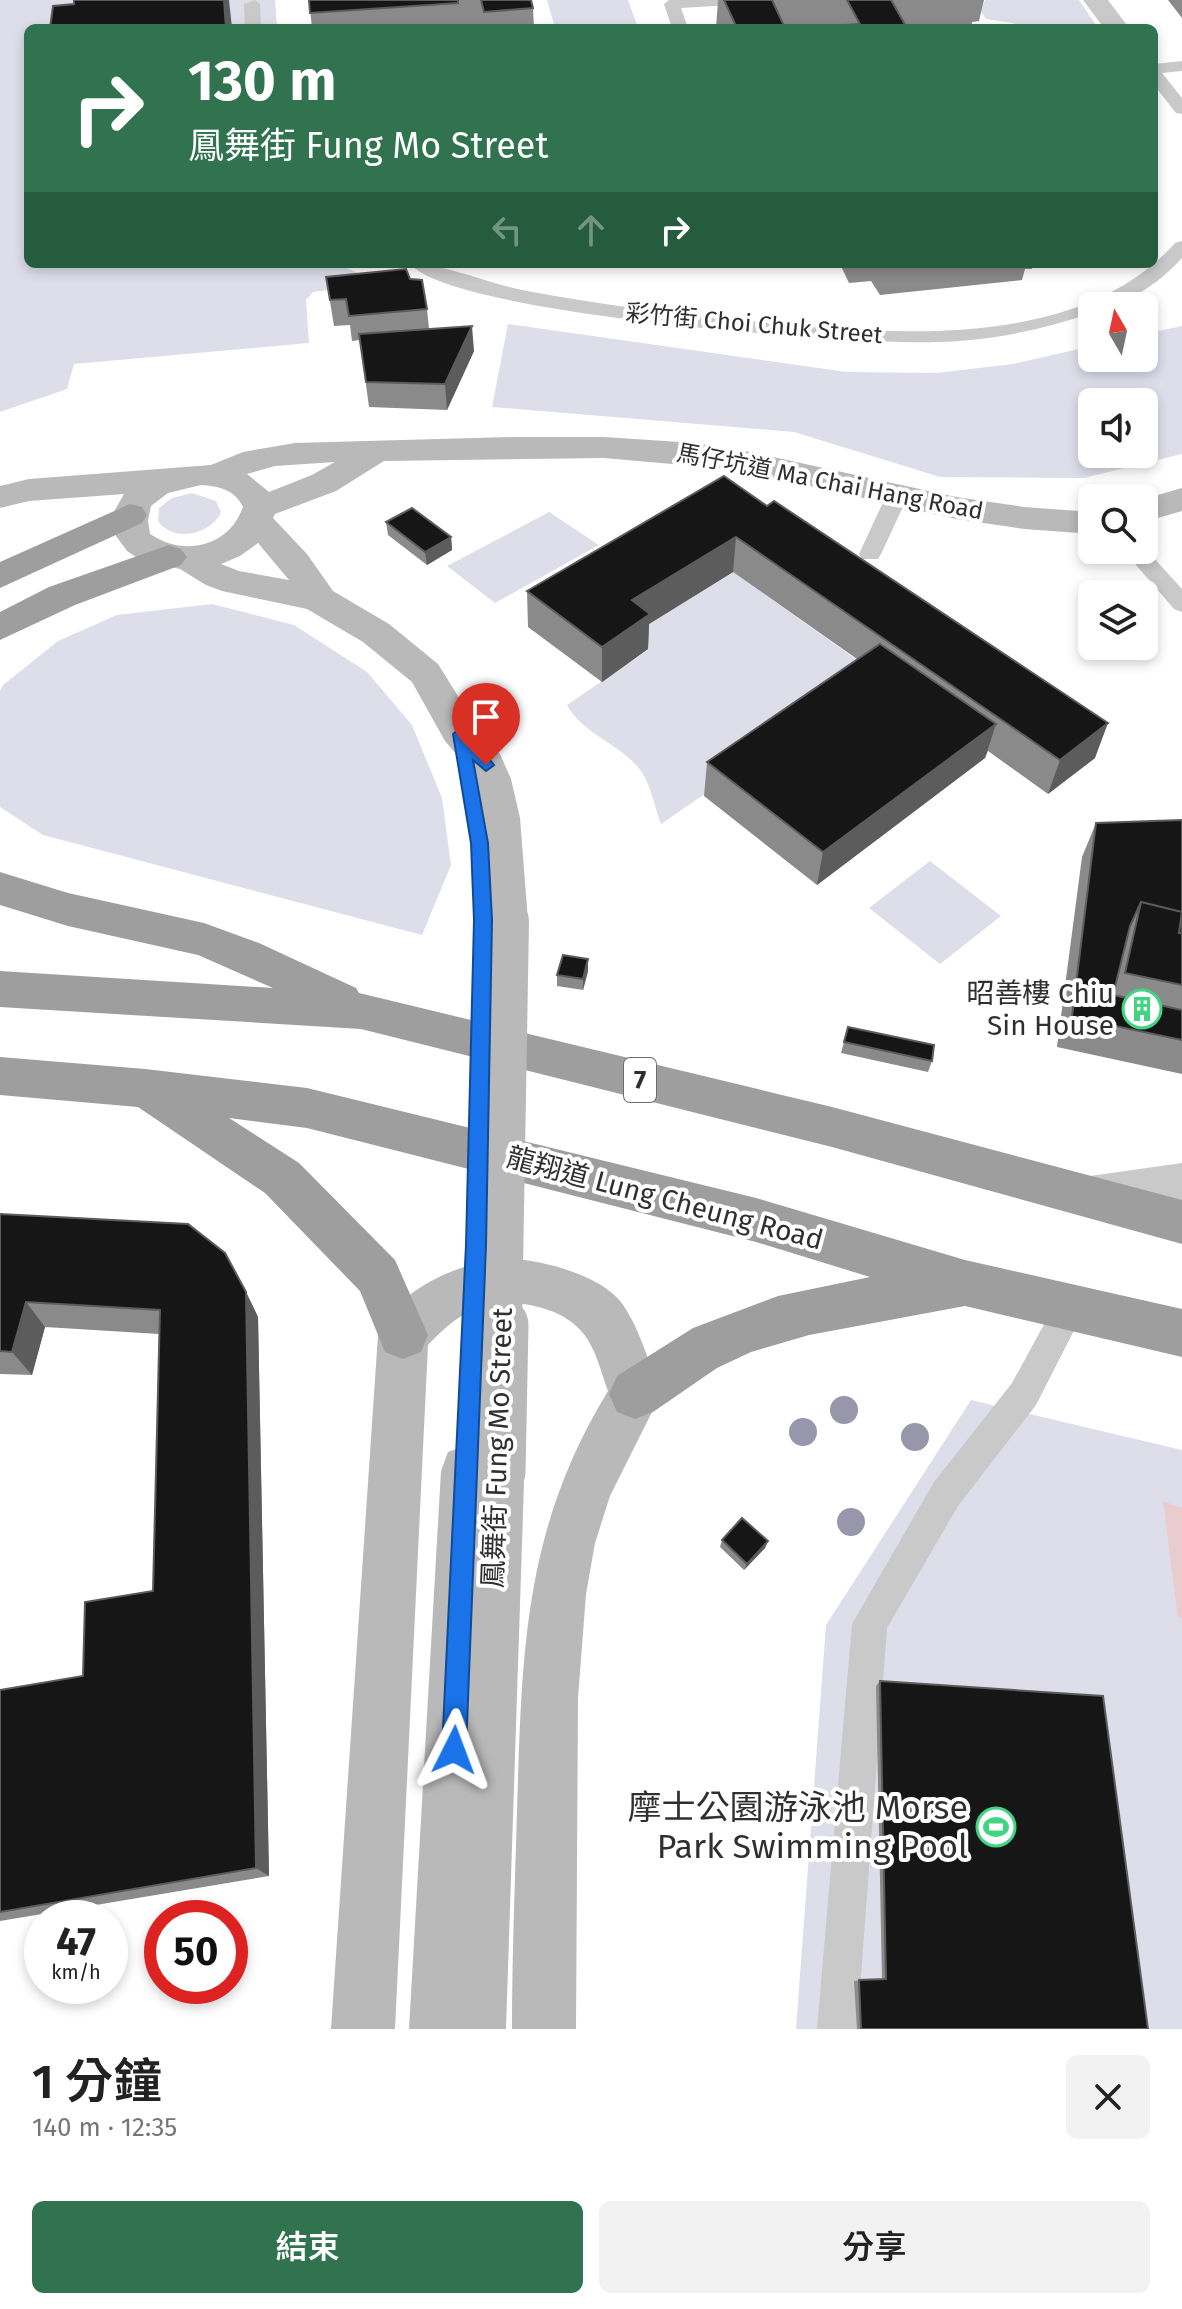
<!DOCTYPE html>
<html lang="zh-TW">
<meta charset="utf-8">
<style>
:root{--surface:#fff;--page:#f2f2f2;--text:#222;--muted:#767676;--accent:#30734e}
body{margin:0;font-family:"Fira Sans","Noto Sans TC",sans-serif;background:var(--page);color:var(--text);height:100vh;display:flex;flex-direction:column;font-size:30px;white-space:nowrap}
*{box-sizing:border-box;margin:0}
p{font-size:26px;color:var(--muted)}
.icon{flex:none;width:44px;height:44px;fill:none;stroke:currentColor;stroke-width:2;stroke-linecap:round;stroke-linejoin:round}
.map{position:relative;height:2029px;overflow:hidden}
.side{display:flex;flex-direction:column;background:var(--surface);flex:1}
.side>*{flex:none}
.top-card{position:absolute;left:24px;top:24px;width:1134px;height:244px;border-radius:12px;box-shadow:0 4px 12px #0003;background:#30734e;color:#fff;overflow:hidden}
.needle{width:52px;rotate:351deg}
.fabs{position:absolute;left:1078px;top:292px;display:grid;gap:16px}
.fabs a{display:grid;place-items:center;width:80px;height:80px;border-radius:12px;background:var(--surface);box-shadow:0 4px 12px #0003;font-size:40px}
.speed{position:absolute;left:24px;top:1900px;display:flex;gap:16px;font-size:40px;font-weight:700;text-align:center}
.speed>*{display:grid;place-content:center;width:104px;height:104px;border-radius:50%;background:var(--surface);box-shadow:0 4px 12px #0003;line-height:1}
.speed small{font-size:20px;font-weight:400}
.speed .limit{border:12px solid #d22;background:#fff;color:#111}
.pin{position:absolute;display:grid;place-items:center;width:68px;height:68px;color:#fff;margin:-82px -34px;border-radius:50% 50% 50% 0;rotate:-45deg;box-shadow:0 0 8px #0007}
.pin .icon{rotate:45deg}
.me{position:absolute;width:88px;margin:-44px;rotate:3deg;stroke-linejoin:round;filter:drop-shadow(0 0 6px #0008)}
.turn{display:flex;align-items:center;gap:28px;height:168px;padding:0 32px;font-size:36px}
.turn .icon{width:104px;height:104px;stroke-width:2.5}
.turn b{display:block;font-size:56px;line-height:68px}
.lanes{display:flex;align-items:center;height:76px;padding:0 32px;background:#0003;justify-content:center;gap:40px;direction:ltr}
.lanes .off{opacity:.35}
.round{display:grid;place-items:center;flex:none;width:84px;height:84px;border-radius:12px;background:var(--page)}
.head{display:flex;align-items:center;justify-content:space-between;height:136px;padding:0 32px}
h1{font-size:48px;font-weight:600;line-height:60px}
.button{display:flex;gap:16px;margin-top:auto;padding:16px 32px}
.button a{flex:1;height:92px;border-radius:12px;background:var(--accent);color:#fff;font-size:32px;font-weight:600;line-height:92px;text-align:center}
.button a+a{background:var(--page);color:var(--text)}
.map>svg:first-child{display:block}
</style>
<div class="map">
<svg width="1182" height="2029" viewBox="0 0 1182 2029">
<rect width="100%" height="100%" fill="#fff"/>
<path fill="#dedeeb" fill-rule="evenodd" d="M 0,0 L 275,0 L 277,28 L 28,28 L 28,264 L 338,264 L 380,283 L 313,292 L 306,300 L 309,343 L 74,364 L 67,389 L 0,412 Z
M 547,0 L 628,0 L 638,28 L 555,28 Z
M 985,0 L 1079,0 L 1098,28 L 1023,28 L 1013,23 L 986,19 L 981,11 Z
M 508,324 L 847,372 L 936,373 L 1013,364 L 1092,346 L 1092,358 L 1144,358 L 1144,334 L 1182,326 L 1182,454 L 1084,478 L 940,477 L 794,432 L 492,407 ZM 1092,402 L 1144,402 L 1144,454 L 1092,454 Z
M 192,493 L 216,501 L 221,512 C 211,535 173,543 158,521 L 159,508 L 172,498 Z
M 549,512 L 599,545 L 495,603 L 447,566 Z
M 733,572 L 908,696 L 872,679 L 661,824 C 654,805 650,780 637,766 C 617,743 582,733 567,705 L 648,650 L 631,635 Z
M 212,604 L 294,625 L 367,672 L 412,725 L 442,798 L 451,865 L 422,935 L 43,835 L 0,807 L 0,691 L 3,685 L 58,641 L 117,615 Z
M 930,861 L 1001,916 L 940,964 L 869,908 Z
M 971,1400 L 1182,1450 L 1182,2029 L 796,2029 L 826,1625 Z"/>
<path fill="#e9ccce" d="M 1163,1501 L 1182,1508 L 1182,1618 L 1178,1618 Z"/>
<g fill="none" stroke-linecap="round" stroke-linejoin="round">
<path fill="#c9c9c9" fill-rule="evenodd" d="M 255,0 L 260,4 L 261,28 L 245,28 L 244,4 Z
M 740,0 L 732,5 L 681,8 L 688,28 L 672,28 L 664,4 L 669,0 Z
M 1182,61 L 1182,71 L 1162,73 L 1182,98 L 1182,114 L 1176,113 L 1154,85 L 1154,64 Z
M 1182,241 L 1182,258 C 1158,284 1128,306 1092,306 L 1092,313 C 1041,330 990,341 937,342 C 857,345 454,315 410,264 C 448,264 488,284 527,291 C 601,305 675,314 749,321 C 883,334 1076,354 1175,243 Z
M 897,489 L 905,491 L 908,496 L 881,554 L 878,559 L 862,559 L 859,554 L 886,496 L 889,491 Z
M 1144,547 L 1182,589 L 1182,612 L 1174,609 L 1123,550 L 1144,550 Z
M 1071,1290 L 1082,1295 L 1087,1305 L 1036,1405 L 958,1506 L 887,1628 L 857,2029 L 817,2029 L 852,1624 L 934,1482 L 1012,1383 L 1060,1295 Z"/>
<path fill="#c9c9c9" fill-rule="evenodd" d="M 1083,0 L 1108,0 L 1129,28 L 1104,28 Z
M 1182,1163 L 1182,1205 L 1090,1218 L 1073,1212 L 1066,1197 L 1073,1182 L 1090,1176 Z"/>
<path fill="#b9b9b9" fill-rule="evenodd" d="M 513,437 L 604,437 L 695,443 L 750,452 L 956,497 L 1024,507 L 1092,512 L 1092,534 L 1024,529 L 956,519 L 740,470 L 604,458 L 384,461 L 336,491 L 275,514 L 273,518 L 307,554 L 333,591 L 389,624 L 438,664 L 476,725 L 500,754 L 511,779 L 520,818 L 528,921 L 522,933 L 507,938 L 492,933 L 486,921 L 482,841 L 472,779 L 468,768 L 445,741 L 412,682 L 363,642 L 307,609 L 222,591 L 206,585 L 180,569 L 142,561 L 127,551 L 116,536 L 114,521 L 115,510 L 124,494 L 29,501 L 0,508 L 0,486 L 29,479 L 211,465 L 243,452 L 295,443 ZM 335,462 L 312,475 L 269,492 L 247,474 L 275,466 ZM 201,485 C 219,486 235,490 243,507 C 229,547 184,557 150,534 L 148,521 L 151,506 L 168,493 ZM 258,543 L 289,580 L 239,571 L 221,564 L 240,556 Z
M 1182,488 L 1182,511 L 1144,522 L 1144,499 Z
M 500,1258 C 535,1258 598,1273 621,1302 C 640,1328 649,1364 661,1394 L 610,1496 L 595,1543 L 586,1594 L 578,1698 L 576,2029 L 512,2029 C 512,1956 515,1884 517,1811 C 522,1653 523,1530 608,1391 C 601,1372 596,1349 583,1333 C 560,1305 511,1297 478,1308 C 459,1314 441,1331 428,1345 L 395,2029 L 331,2029 L 378,1335 C 398,1289 453,1266 500,1258 Z
M 467,1445 L 486,1452 L 489,1460 L 497,1456 L 516,1464 L 524,1483 L 506,2029 L 409,2029 L 441,1471 L 448,1452 Z"/>
<path fill="#9e9e9e" fill-rule="evenodd" d="M 130,504 L 142,507 L 147,515 L 142,523 L 0,588 L 0,562 Z
M 169,545 L 181,549 L 187,557 L 181,565 L 75,605 L 0,640 L 0,612 L 49,587 Z
M 0,872 L 68,893 L 204,923 L 259,943 L 356,988 L 359,993 L 832,1107 L 1182,1200 L 1182,1244 L 832,1147 L 361,1029 L 0,1007 L 0,971 L 273,988 L 198,955 L 68,926 L 0,905 Z
M 0,1057 L 145,1069 L 307,1088 L 756,1198 L 965,1260 L 1182,1309 L 1182,1357 L 965,1306 L 809,1335 L 751,1352 L 717,1368 L 653,1412 L 635,1419 L 617,1412 L 609,1394 L 617,1376 L 693,1328 L 778,1296 L 870,1277 L 756,1242 L 307,1128 L 229,1118 L 299,1163 L 395,1260 L 428,1335 L 421,1352 L 403,1359 L 385,1352 L 360,1291 L 265,1193 L 138,1107 L 0,1095 Z"/>
<path stroke="#b9b9b9" stroke-width="44" d="M 500,1327 L 507,921"/>
<path stroke="#b9b9b9" stroke-width="57" d="M 497,1472 L 500,1325"/>
</g>
<g fill="#9796ab">
<circle cx="844" cy="1410" r="14"/>
<circle cx="803" cy="1432" r="14"/>
<circle cx="915" cy="1437" r="14"/>
<circle cx="851" cy="1522" r="14"/>
</g>
<path fill="#8a8a8a" d="M 309,0 L 531,0 L 533,8 L 534,28 L 482,28 L 481,24 L 460,25 L 460,28 L 312,28 Z
M 718,0 L 984,0 L 979,21 L 972,22 L 971,28 L 716,28 Z
M 1168,0 L 1182,0 L 1182,18 Z
M 840,264 L 1033,264 L 1032,269 L 1025,269 L 1022,280 L 880,295 L 871,281 L 849,283 Z
M 326,277 L 410,279 L 427,309 L 429,329 L 474,351 L 447,410 L 369,407 L 360,340 L 352,341 L 350,325 L 334,326 Z
M 724,476 L 1095,758 L 1048,794 L 988,751 L 985,758 L 817,885 L 704,796 L 707,762 L 857,659 L 733,572 L 649,624 L 648,649 L 602,682 L 528,627 L 527,591 Z
M 386,522 L 451,537 L 452,550 L 427,565 L 388,535 Z
M 1182,820 L 1182,1074 L 1057,1047 L 1082,857 L 1096,823 Z
M 588,959 L 588,971 L 583,990 L 557,986 L 557,975 Z
M 848,1027 L 932,1061 L 928,1072 L 841,1053 Z
M 0,1214 L 246,1292 L 258,1317 L 269,1876 L 0,1921 L 0,1690 L 83,1676 L 153,1591 L 159,1334 L 45,1327 L 32,1375 L 0,1374 Z
M 722,1540 L 768,1541 L 765,1548 L 744,1570 L 720,1547 Z
M 880,1681 L 1148,2029 L 857,2029 L 854,1981 L 882,1979 L 876,1686 Z"/>
<path fill="#5c5c5c" d="M 224,0 L 229,0 L 232,28 L 226,28 Z
M 472,326 L 474,351 L 447,410 L 445,384 Z
M 451,537 L 452,550 L 427,565 L 425,552 Z
M 736,537 L 733,572 L 649,624 L 648,649 L 602,682 L 602,647 L 632,600 Z
M 1108,723 L 1095,758 L 1048,794 L 1060,760 Z
M 996,724 L 985,758 L 817,885 L 823,852 Z
M 588,959 L 588,971 L 583,990 L 583,979 Z
M 246,1292 L 258,1317 L 269,1876 L 256,1868 Z
M 26,1302 L 45,1327 L 32,1375 L 12,1352 Z
M 768,1541 L 765,1548 L 744,1570 L 747,1564 Z"/>
<path fill="#161616" stroke="#5c5c5c" stroke-width="2" d="M 74,0 L 224,0 L 226,28 L 50,28 L 53,6 L 74,4 Z
M 309,0 L 458,0 L 458,3 L 310,13 Z
M 481,0 L 531,0 L 533,8 L 484,12 Z
M 724,0 L 772,0 L 785,28 L 737,28 Z
M 847,0 L 891,0 L 907,28 L 801,28 L 860,24 Z
M 406,269 L 410,279 L 422,280 L 427,309 L 349,316 L 346,299 L 330,300 L 326,277 Z
M 472,326 L 445,384 L 366,382 L 359,334 Z
M 724,476 L 767,506 L 774,501 L 1108,723 L 1060,760 L 736,537 L 632,600 L 650,614 L 602,647 L 527,591 Z
M 412,508 L 451,537 L 425,552 L 386,522 Z
M 880,644 L 996,724 L 823,852 L 707,762 Z
M 1182,820 L 1182,912 L 1141,902 L 1130,926 L 1113,995 L 1182,1010 L 1182,1040 L 1072,1017 L 1096,823 Z
M 1141,902 L 1182,912 L 1179,933 L 1182,933 L 1182,985 L 1125,973 Z
M 1182,912 L 1182,933 L 1179,933 Z
M 563,955 L 588,959 L 583,979 L 557,975 Z
M 848,1027 L 934,1045 L 932,1061 L 844,1042 Z
M 0,1214 L 188,1224 L 225,1253 L 246,1292 L 256,1868 L 0,1912 L 0,1690 L 83,1676 L 85,1602 L 153,1591 L 160,1310 L 26,1302 L 12,1352 L 0,1351 Z
M 742,1518 L 768,1541 L 747,1564 L 722,1540 Z
M 880,1681 L 1103,1696 L 1148,2029 L 861,2029 L 859,1980 L 886,1979 Z"/>
<path fill="#1a73e8" stroke="#114b97" stroke-width="2" d="M 461,728 L 466,730 L 494,765 L 486,771 L 473,760 L 488,843 L 492,920 L 486,1245 L 466,1750 L 462,1758 L 454,1762 L 445,1758 L 442,1750 L 466,1245 L 474,920 L 471,843 L 453,734 Z"/>
<defs>
<symbol id="building-ring" viewBox="-11 -11 22 22"><circle r="9.5" fill="#fff" stroke="#41d583" stroke-width="1.5"/><path d="M-4-6H4V6H1V3H-1V6H-4ZM-2.5-4.3h1.7v1.8h-1.7ZM.8-4.3h1.7v1.8H.8ZM-2.5-1h1.7V.8h-1.7ZM.8-1h1.7V.8H.8Z" fill="#41d583"/></symbol>
<symbol id="stadium-ring" viewBox="-11 -11 22 22"><circle r="9.5" fill="#fff" stroke="#41d583" stroke-width="1.5"/><path d="M0-5a6.5 5 0 1 0 0 10a6.5 5 0 1 0 0-10ZM-3.5-1.8h7v3.6h-7Z" fill="#41d583"/></symbol>
</defs>
<g fill-rule="evenodd">
<use href="#building-ring" x="1120" y="987" width="44" height="44"/>
<use href="#stadium-ring" x="974" y="1805" width="44" height="44"/>
</g>
<g text-anchor="middle" stroke-width="8" stroke-linejoin="round" paint-order="stroke">
<g font-size="24" fill="#2f2f2f" stroke="#fff">
<text transform="translate(754 324) rotate(5)" y="8">彩竹街 Choi Chuk Street</text>
<text transform="translate(830 482) rotate(11)" y="8">馬仔坑道 Ma Chai Hang Road</text>
</g>
<rect fill="#fff" stroke="#6d6d6d" stroke-width="2" x="624" y="1058" width="32" height="44" rx="6"/>
<g font-size="26" font-weight="bold" fill="#2f2f2f">
<text x="640" y="1089">7</text>
</g>
<g font-size="28" fill="#2f2f2f" stroke="#fff" text-anchor="end">
<text x="1114" y="1003">昭善樓 Chiu<tspan x="1114" dy="32">Sin House</tspan></text>
</g>
<g font-size="28" fill="#2f2f2f" stroke="#fff">
<text transform="translate(665 1198) rotate(15)" y="10">龍翔道 Lung Cheung Road</text>
<text transform="translate(497 1448) rotate(-88)" y="10">鳳舞街 Fung Mo Street</text>
</g>
<g font-size="34" fill="#2f2f2f" stroke="#fff" text-anchor="end">
<text x="968" y="1819">摩士公園游泳池 Morse<tspan x="968" dy="39">Park Swimming Pool</tspan></text>
</g>
</g>
</svg>
<div class="fabs">
<a><svg class="needle" viewBox="-14 -14 28 28"><path d="M0-13l5 13h-10z" fill="#e53935"/><path d="M0 13l5-13h-10z" fill="#767676"/></svg></a>
<a><svg class="icon" aria-label="sound" viewBox="0 0 24 24"><path d="M4 9h4l5-4v14l-5-4H4zM17 9q2 3 0 6"/></svg></a>
<a><svg class="icon" aria-label="search" viewBox="0 0 24 24"><circle cx="10" cy="10" r="6"/><path d="M15 15l6 6"/></svg></a>
<a><svg class="icon" aria-label="layers" viewBox="0 0 24 24"><path d="M12 4l9 5-9 5-9-5zM3 14l9 5 9-5"/></svg></a>
</div>
<div class="speed"><div>47<small>km/h</small></div><div class="limit">50</div></div>
<div class="pin" style="left:486px;top:765px;background:#d93025"><svg class="icon" aria-label="arrive" viewBox="0 0 24 24"><path d="M6 21V4h12l-3 4 3 4H6"/></svg></div>
<svg class="me" style="left:454px;top:1750px" viewBox="-20 -20 40 40"><path d="M0-17L14 15 0 8-14 15z" fill="#1a73e8" stroke="#fff" stroke-width="4"/></svg>
<div class="top-card">
<div class="turn"><svg class="icon" aria-label="right" viewBox="0 0 24 24"><path d="M7 20v-9h11M14 6l5 5-5 5"/></svg><div><b>130 m</b>鳳舞街 Fung Mo Street</div></div>
<div class="lanes"><svg class="icon off" aria-label="left" viewBox="0 0 24 24"><path d="M17 20v-9H6M10 6l-5 5 5 5"/></svg><svg class="icon off" aria-label="ahead" viewBox="0 0 24 24"><path d="M12 20V5M6 11l6-6 6 6"/></svg><svg class="icon" aria-label="right" viewBox="0 0 24 24"><path d="M7 20v-9h11M14 6l5 5-5 5"/></svg></div>
</div>
</div>
<section class="side">
<div class="head"><div><h1>1 分鐘</h1><p>140 m · 12:35</p></div><a class="round"><svg class="icon" aria-label="close" viewBox="0 0 24 24"><path d="M6 6l12 12M18 6L6 18"/></svg></a></div>
<div class="button"><a>結束</a><a>分享</a></div>
</section>
